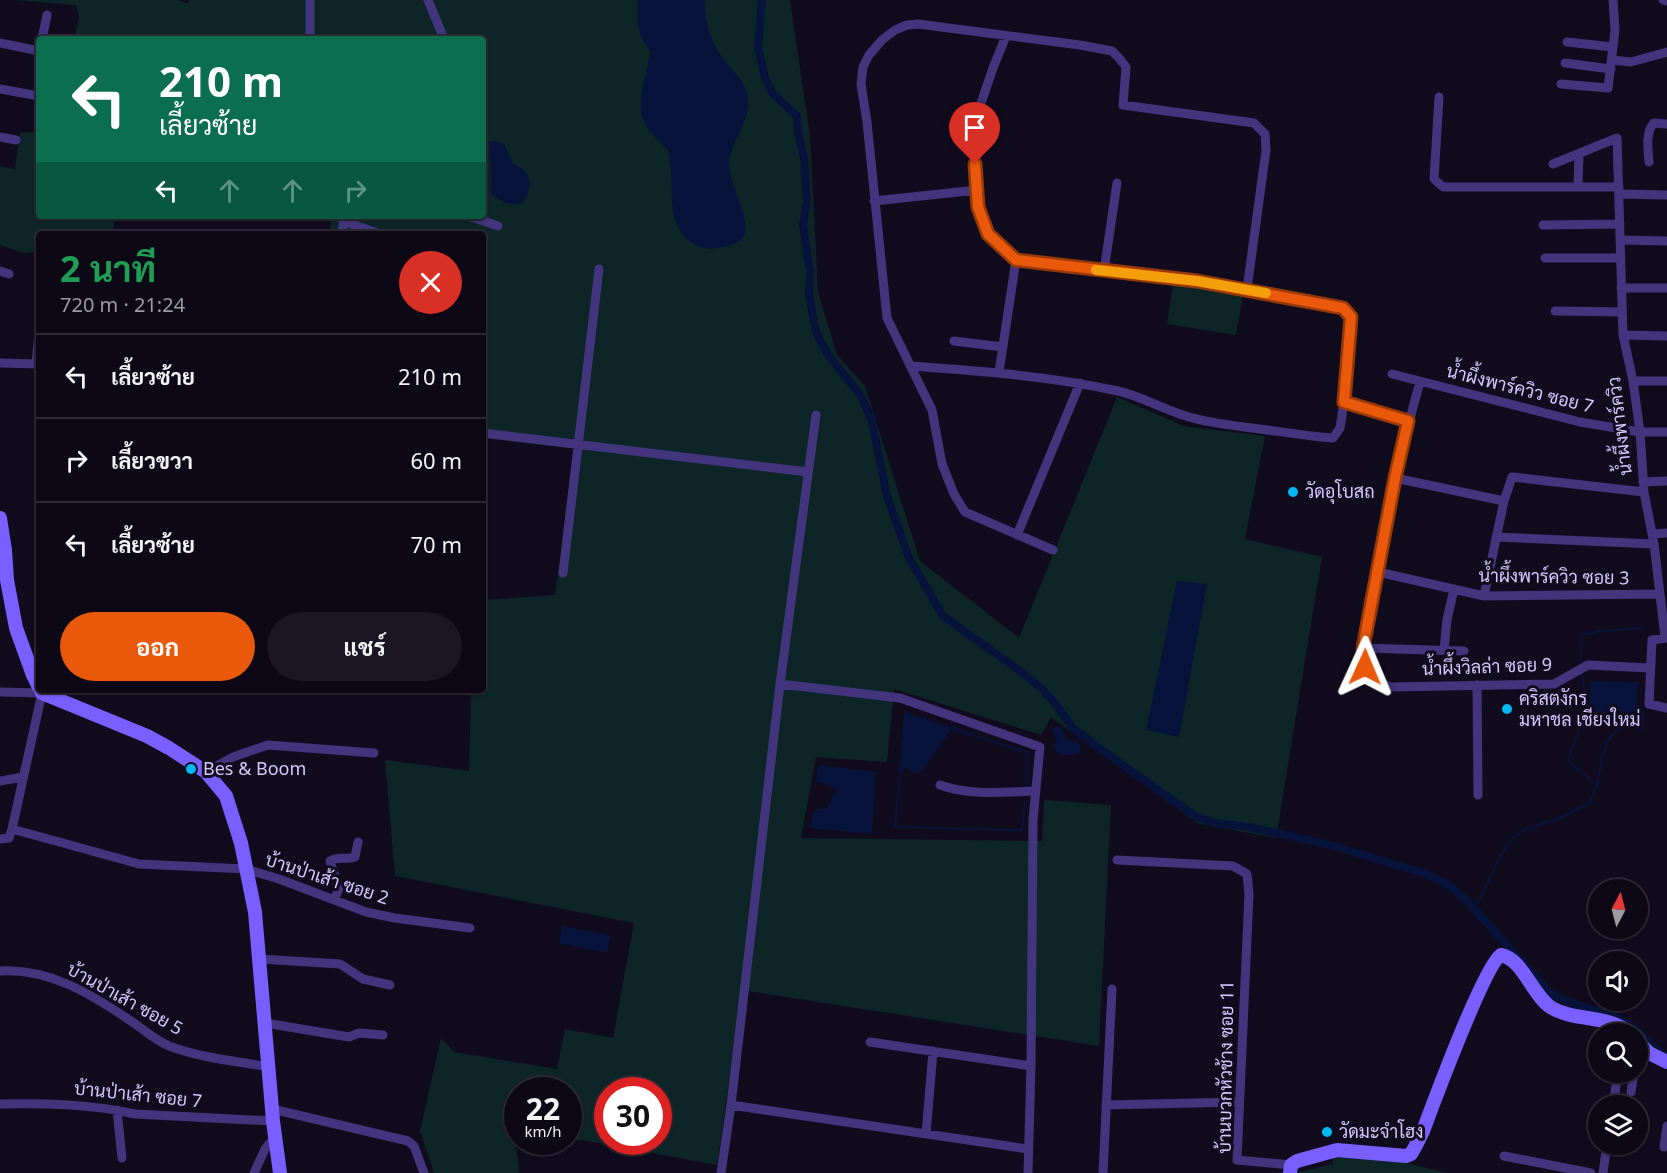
<!DOCTYPE html>
<html lang="th">
<meta charset="utf-8">
<style>
:root{--surface:#0d0816;--page:#1b1623;--text:#f1f3f6;--muted:#9a9aa1;--line:#2d2935;--accent:#ea580c}
body{margin:0;font-family:"Noto Sans",Sarabun,sans-serif;background:var(--page);color:var(--text);height:100vh;display:flex;flex-direction:column;font-size:22px;white-space:nowrap}
*{box-sizing:border-box;margin:0}
p{font-size:20px;color:var(--muted)}
.icon{flex:none;width:33px;height:33px;fill:none;stroke:currentColor;stroke-width:2;stroke-linecap:round;stroke-linejoin:round}
.map{position:relative;flex:1;overflow:hidden}
.panel{position:absolute;left:36px;top:231px;width:450px;height:462px;display:flex;flex-direction:column;background:var(--surface);border-radius:6px;box-shadow:0 2px 4px #0004,0 0 0 2px var(--line)}
.panel>*{flex:none}
.banner{position:absolute;left:36px;top:36px;width:450px;height:183px;border-radius:6px;box-shadow:0 2px 4px #0004,0 0 0 2px var(--line);background:#0b6e4f;color:#fff;overflow:hidden}
.needle{width:39px;rotate:7deg}
.fabs{position:absolute;left:1588px;top:879px;display:grid;gap:12px}
.fabs a{display:grid;place-items:center;width:60px;height:60px;border-radius:50%;background:var(--surface);box-shadow:0 2px 4px #0004,0 0 0 2px var(--line);font-size:30px}
.speed{position:absolute;left:504px;top:1077px;display:flex;gap:12px;font-size:30px;font-weight:700;text-align:center}
.speed>*{display:grid;place-content:center;width:78px;height:78px;border-radius:50%;background:var(--surface);box-shadow:0 2px 4px #0004,0 0 0 2px var(--line);line-height:1}
.speed small{font-size:15px;font-weight:400}
.speed .limit{border:9px solid #d22;background:#fff;color:#111}
.pin{position:absolute;display:grid;place-items:center;width:51px;height:51px;color:#fff;margin:-62px -26px;border-radius:50% 50% 50% 0;rotate:-45deg;box-shadow:0 0 6px #0007}
.pin .icon{rotate:45deg}
.me{position:absolute;width:66px;margin:-33px;rotate:1deg;stroke-linejoin:round;filter:drop-shadow(0 0 4px #0008)}
.turn{display:flex;align-items:center;gap:21px;height:126px;padding:0 24px;font-size:27px}
.turn .icon{width:78px;height:78px;stroke-width:2.5}
.turn b{display:block;font-size:42px;line-height:51px}
.lanes{display:flex;align-items:center;height:57px;padding:0 24px;background:#0003;justify-content:center;gap:30px;direction:ltr}
.lanes .off{opacity:.35}
.round{display:grid;place-items:center;flex:none;width:63px;height:63px;border-radius:32px;background:var(--page)}
.headline{display:flex;align-items:center;justify-content:space-between;height:102px;padding:0 24px}
h1{font-size:36px;font-weight:700;line-height:45px;color:#1e9e55}
.action{display:flex;gap:12px;margin-top:auto;padding:12px 24px}
.action a{flex:1;height:69px;border-radius:36px;background:var(--accent);color:#fff;font-size:24px;font-weight:700;line-height:69px;text-align:center}
.action a+a{background:var(--page);color:var(--text)}
ul{padding:0;list-style:none}
li{display:flex;align-items:center;gap:18px;height:84px;padding:0 24px;border-top:2px solid var(--line)}
li div{flex:1}
li b{display:block;font-size:22px}
li em{font-style:normal}
.map>svg:first-child{display:block}
</style>
<div class="map">
<svg width="1667" height="1173" viewBox="0 0 1667 1173">
<rect width="100%" height="100%" fill="#110b1e"/>
<path fill="#0e2528" fill-rule="evenodd" d="M 15,0 L 178,0 L 188,4 L 189,0 L 790,0 L 810,136 L 818,292 L 837,355 L 865,386 L 920,561 L 1019,638 L 1117,397 L 1184,426 L 1265,436 L 1245,539 L 1322,557 L 1276,838 L 1197,823 L 1051,717 L 1041,735 L 894,689 L 887,762 L 816,757 L 801,838 L 1042,841 L 1044,800 L 1111,805 L 1099,1046 L 742,990 L 717,1165 L 582,1140 L 569,1140 L 568,1090 L 518,1090 L 518,1142 L 525,1142 L 516,1142 L 519,1173 L 434,1173 L 420,1131 L 441,1038 L 454,1052 L 557,1069 L 565,1029 L 613,1038 L 634,923 L 395,876 L 385,760 L 469,771 L 471,690 L 483,690 L 483,600 L 555,595 L 576,449 L 483,438 L 483,344 L 485,315 L 483,313 L 483,234 L 330,234 L 331,216 L 483,216 L 483,39 L 74,39 L 79,18 L 76,5 ZM 608,1090 L 658,1090 L 658,1142 L 608,1142 Z
M 39,131 L 39,216 L 115,216 L 113,234 L 39,234 L 39,252 L 24,253 L 0,245 L 0,166 L 15,169 L 20,133 Z
M 1173,284 L 1243,295 L 1236,335 L 1167,324 Z
M 1332,1156 L 1390,1159 L 1447,1173 L 1295,1173 L 1333,1164 Z"/>
<path fill="#07133b" d="M 638,0 L 705,0 C 705,16 708,34 716,48 C 725,65 741,74 747,93 C 754,120 728,142 729,167 C 730,185 753,223 743,237 C 738,244 726,247 718,248 C 707,250 698,248 689,241 C 666,221 674,191 670,164 C 669,160 669,154 668,150 C 667,149 663,145 662,144 C 652,133 642,126 641,110 C 640,94 647,67 651,52 C 637,37 637,19 638,0 Z
M 496,141 L 504,144 L 513,164 C 532,172 533,184 524,202 C 512,207 502,202 492,195 C 489,187 492,181 491,174 C 491,163 489,153 489,142 Z
M 1177,581 L 1207,584 L 1179,737 L 1146,730 Z
M 1591,681 L 1638,682 L 1637,706 L 1645,711 L 1643,730 L 1587,723 Z
M 905,713 L 952,728 L 923,770 L 918,773 L 913,773 L 909,769 L 905,768 L 900,772 Z
M 1057,726 L 1061,727 L 1065,738 L 1080,744 L 1081,751 C 1074,757 1064,756 1056,752 L 1054,745 L 1057,741 L 1052,730 L 1054,728 Z
M 818,765 L 876,772 L 872,834 L 809,828 L 815,809 L 827,809 L 836,788 L 816,781 Z
M 562,926 L 611,936 L 607,953 L 559,943 Z"/>
<g fill="none" stroke-linecap="round" stroke-linejoin="round">
<path stroke="#07133b" stroke-width="2" d="M 1582,665 L 1580,656 L 1582,635 L 1599,631 L 1641,628
M 1582,671 L 1584,690 L 1583,719 L 1568,760 L 1596,785
M 903,734 L 905,713 L 1028,753 L 1026,787
M 903,739 L 895,827 L 1022,830 L 1025,802
M 1475,909 L 1502,853 L 1513,837 L 1527,829 L 1565,816 L 1589,803 L 1597,786 L 1602,758 L 1607,742 L 1620,726"/>
<path stroke="#07133b" stroke-width="8" d="M 762,0 L 758,48 L 765,78 L 773,94 L 797,116 L 798,133 L 804,158 L 807,201 L 803,225 L 810,272 L 809,295 L 816,332 L 828,355 L 861,396 L 871,418 L 887,496 L 909,558 L 943,616 L 1024,674 L 1041,688 L 1054,702 L 1073,728 L 1103,751 L 1195,816 L 1215,823 L 1249,827 L 1334,846 L 1429,875 L 1450,886 L 1467,901 L 1551,994 L 1571,1003 L 1610,1014 L 1633,1027 L 1658,1051 L 1663,1054"/>
<path stroke="#42357e" stroke-width="9" d="M 428,0 L 444,39
M 1663,0 L 1667,1
M 42,39 L 47,15
M 310,39 L 310,0
M 1567,42 L 1613,47
M 0,43 L 39,51
M 1612,60 L 1631,62 L 1667,52
M 1565,63 L 1611,69
M 1561,84 L 1608,88 L 1615,30 L 1613,0
M 0,89 L 39,96
M 1439,97 L 1434,179 L 1443,187 L 1619,187
M 0,137 L 16,140
M 1649,162 C 1648,150 1645,132 1654,123 L 1667,124
M 1553,164 L 1617,138 L 1623,335 L 1633,381 L 1640,432 L 1644,492 L 1654,544 L 1665,637
M 1578,187 L 1579,154
M 1619,194 L 1667,195
M 874,201 L 977,190
M 469,216 L 498,226
M 343,221 L 380,234
M 1543,225 L 1620,224
M 342,234 L 344,216
M 1620,240 L 1667,241
M 1545,258 L 1621,258
M 0,271 L 9,274
M 1104,271 L 1117,183
M 1621,288 L 1667,288
M 1555,311 L 1622,312
M 1623,335 L 1667,336
M 954,341 L 1003,347
M 0,363 L 39,364
M 36,364 L 39,332
M 910,366 C 979,371 1049,376 1118,391 C 1141,396 1162,409 1186,416 C 1204,422 1224,424 1244,427 C 1269,430 1295,434 1321,437 L 1333,438 L 1340,428 L 1344,402 L 1351,317 L 1343,308 L 1197,281 L 1016,260 L 988,234 L 978,207 L 977,190 L 976,141 L 979,109 L 993,68 L 1006,36
M 999,372 L 1016,260
M 1392,374 L 1580,422 L 1640,432 L 1667,432
M 1633,381 L 1667,381
M 1420,382 C 1395,469 1380,559 1363,648 C 1365,673 1367,678 1391,687 L 1554,684 L 1588,665 L 1649,668
M 1344,402 L 1408,421
M 483,433 L 808,472
M 1395,478 L 1504,501
M 1643,482 L 1667,481
M 1652,534 L 1667,533
M 1017,535 L 1080,383
M 1496,537 L 1654,544
M 1053,550 L 965,512 L 954,494 L 942,464 L 932,410 L 887,318 L 867,122 L 861,84 L 863,67 L 869,55 L 882,40 L 895,30 L 907,25 L 918,24 L 1080,45 L 1112,51 L 1119,58 L 1126,67 L 1123,105 L 1254,123 L 1265,134 L 1266,150 L 1247,289
M 1378,572 L 1484,596 L 1659,594
M 563,573 L 599,269
M 1484,596 L 1504,501 L 1512,477 L 1644,492
M 1667,638 L 1652,640 L 1649,704 L 1667,708
M 1363,648 L 1464,651
M 1444,650 L 1447,620 L 1454,589
M 780,684 L 900,698 L 1040,747 L 1033,820 L 1031,1066 L 1028,1173
M 1477,685 L 1478,795
M 0,692 L 42,693 L 12,829 L 9,838 L 0,839
M 206,772 L 233,757 L 268,745 L 374,753
M 0,781 L 23,777
M 940,785 C 970,796 1003,792 1036,791
M 12,829 L 139,864 L 246,869 L 279,879 L 366,912 L 395,918 L 470,928
M 1117,860 L 1233,866 L 1247,874 L 1249,894 L 1237,1160 L 1291,1165
M 334,900 L 339,889 L 330,861 C 336,856 347,860 355,857 L 358,842
M 260,959 L 340,964 L 363,979 L 390,985
M 0,971 C 49,968 91,994 131,1021 C 143,1029 156,1041 169,1046 C 201,1058 236,1061 269,1067
M 265,1023 L 349,1037 L 359,1033 L 383,1035
M 870,1042 L 1031,1066
M 1631,1092 L 1634,1072
M 0,1104 C 46,1103 90,1104 135,1114 L 273,1121
M 731,1105 L 1028,1149
M 1106,1105 L 1239,1102
M 1613,1106 L 1618,1072
M 272,1109 L 408,1141 L 414,1146 L 424,1173
M 117,1110 L 122,1158
M 926,1134 L 933,1051
M 1664,1147 L 1667,1126
M 1504,1156 L 1591,1173
M 254,1173 L 265,1149 L 275,1137
M 721,1173 L 731,1105 L 780,684 L 816,415
M 1103,1173 L 1112,989
M 1603,1173 L 1607,1144"/>
<path stroke="#795fff" stroke-width="14" d="M 0,518 L 5,550 L 7,580 L 16,628 L 33,675 L 39,687
M 41,690 L 42,693 L 147,736 L 169,748 L 206,772 L 226,796 L 241,843 L 255,912 L 273,1121 L 280,1173
M 1638,1042 L 1649,1053 L 1667,1062
M 1290,1173 L 1291,1165 L 1297,1161 L 1337,1150 L 1406,1156 L 1411,1154 L 1415,1147 L 1423,1131 C 1433,1104 1485,964 1501,955 C 1523,959 1533,997 1552,1008 C 1576,1022 1609,1014 1631,1034"/>
</g>
<g fill="none" stroke-linecap="round" stroke-linejoin="round">
<defs>
<path id="route" d="M 975,164 L 978,207 L 988,234 L 1016,260 L 1197,281 L 1343,308 L 1351,317 L 1344,402 L 1408,421 L 1395,478 L 1363,648 L 1365,667"/>
</defs>
<use href="#route" stroke="#983908" stroke-width="15"/>
<use href="#route" stroke="#ea580c" stroke-width="10"/>
<path stroke="#f59e0b" stroke-width="10" d="M 1096,270 L 1197,281 L 1266,293"/>
</g>
<g fill="#00b9f3" stroke="#110b1e" stroke-width="2">
<circle cx="1293" cy="492" r="6"/>
<circle cx="1507" cy="709" r="6"/>
<circle cx="191" cy="769" r="6"/>
<circle cx="1327" cy="1132" r="6"/>
</g>
<g text-anchor="middle" stroke-width="6" stroke-linejoin="round" paint-order="stroke">
<g font-size="18" fill="#d6c8ff" stroke="#110b1e">
<text transform="translate(1520 389) rotate(14)" y="6">น้ำผึ้งพาร์ควิว ซอย 7</text>
<text transform="translate(1620 426) rotate(-97)" y="6">น้ำผึ้งพาร์ควิว</text>
<text transform="translate(1554 577) rotate(1)" y="6">น้ำผึ้งพาร์ควิว ซอย 3</text>
<text transform="translate(1487 667) rotate(-2)" y="6">น้ำผึ้งวิลล่า ซอย 9</text>
<text transform="translate(327 879) rotate(18)" y="6">บ้านป่าเส้า ซอย 2</text>
<text transform="translate(125 999) rotate(29)" y="6">บ้านป่าเส้า ซอย 5</text>
<text transform="translate(1226 1067) rotate(-89)" y="6">บ้านบวกหัวช้าง ซอย 11</text>
<text transform="translate(138 1095) rotate(6)" y="6">บ้านป่าเส้า ซอย 7</text>
</g>
<g font-size="18" fill="#d6c8ff" stroke="#110b1e" text-anchor="start">
<text x="1305" y="498">วัดอุโบสถ</text>
<text x="1519" y="705">คริสตงักร<tspan x="1519" dy="21">มหาชล เชียงใหม่</tspan></text>
<text x="203" y="775">Bes &amp; Boom</text>
<text x="1339" y="1138">วัดมะจำโฮง</text>
</g>
</g>
</svg>
<div class="fabs">
<a><svg class="needle" viewBox="-14 -14 28 28"><path d="M0-13l5 13h-10z" fill="#e53935"/><path d="M0 13l5-13h-10z" fill="#9a9aa1"/></svg></a>
<a><svg class="icon" aria-label="sound" viewBox="0 0 24 24"><path d="M4 9h4l5-4v14l-5-4H4zM17 9q2 3 0 6"/></svg></a>
<a><svg class="icon" aria-label="search" viewBox="0 0 24 24"><circle cx="10" cy="10" r="6"/><path d="M15 15l6 6"/></svg></a>
<a><svg class="icon" aria-label="layers" viewBox="0 0 24 24"><path d="M12 4l9 5-9 5-9-5zM3 14l9 5 9-5"/></svg></a>
</div>
<div class="speed"><div>22<small>km/h</small></div><div class="limit">30</div></div>
<div class="pin" style="left:975px;top:164px;background:#d93025"><svg class="icon" aria-label="arrive" viewBox="0 0 24 24"><path d="M6 21V4h12l-3 4 3 4H6"/></svg></div>
<svg class="me" style="left:1365px;top:667px" viewBox="-20 -20 40 40"><path d="M0-17L14 15 0 8-14 15z" fill="#ea580c" stroke="#fff" stroke-width="4"/></svg>
<div class="banner">
<div class="turn"><svg class="icon" aria-label="left" viewBox="0 0 24 24"><path d="M17 20v-9H6M10 6l-5 5 5 5"/></svg><div><b>210 m</b>เลี้ยวซ้าย</div></div>
<div class="lanes"><svg class="icon" aria-label="left" viewBox="0 0 24 24"><path d="M17 20v-9H6M10 6l-5 5 5 5"/></svg><svg class="icon off" aria-label="ahead" viewBox="0 0 24 24"><path d="M12 20V5M6 11l6-6 6 6"/></svg><svg class="icon off" aria-label="ahead" viewBox="0 0 24 24"><path d="M12 20V5M6 11l6-6 6 6"/></svg><svg class="icon off" aria-label="right" viewBox="0 0 24 24"><path d="M7 20v-9h11M14 6l5 5-5 5"/></svg></div>
</div>
<section class="panel">
<div class="headline"><div><h1>2 นาที</h1><p>720 m · 21:24</p></div><a class="round" style="background:#d93025;color:#fff"><svg class="icon" aria-label="close" viewBox="0 0 24 24"><path d="M6 6l12 12M18 6L6 18"/></svg></a></div>
<ul>
<li><svg class="icon" aria-label="left" viewBox="0 0 24 24"><path d="M17 20v-9H6M10 6l-5 5 5 5"/></svg><div><b>เลี้ยวซ้าย</b></div><em>210 m</em></li>
<li><svg class="icon" aria-label="right" viewBox="0 0 24 24"><path d="M7 20v-9h11M14 6l5 5-5 5"/></svg><div><b>เลี้ยวขวา</b></div><em>60 m</em></li>
<li><svg class="icon" aria-label="left" viewBox="0 0 24 24"><path d="M17 20v-9H6M10 6l-5 5 5 5"/></svg><div><b>เลี้ยวซ้าย</b></div><em>70 m</em></li>
</ul>
<div class="action"><a>ออก</a><a>แชร์</a></div>
</section>
</div>
